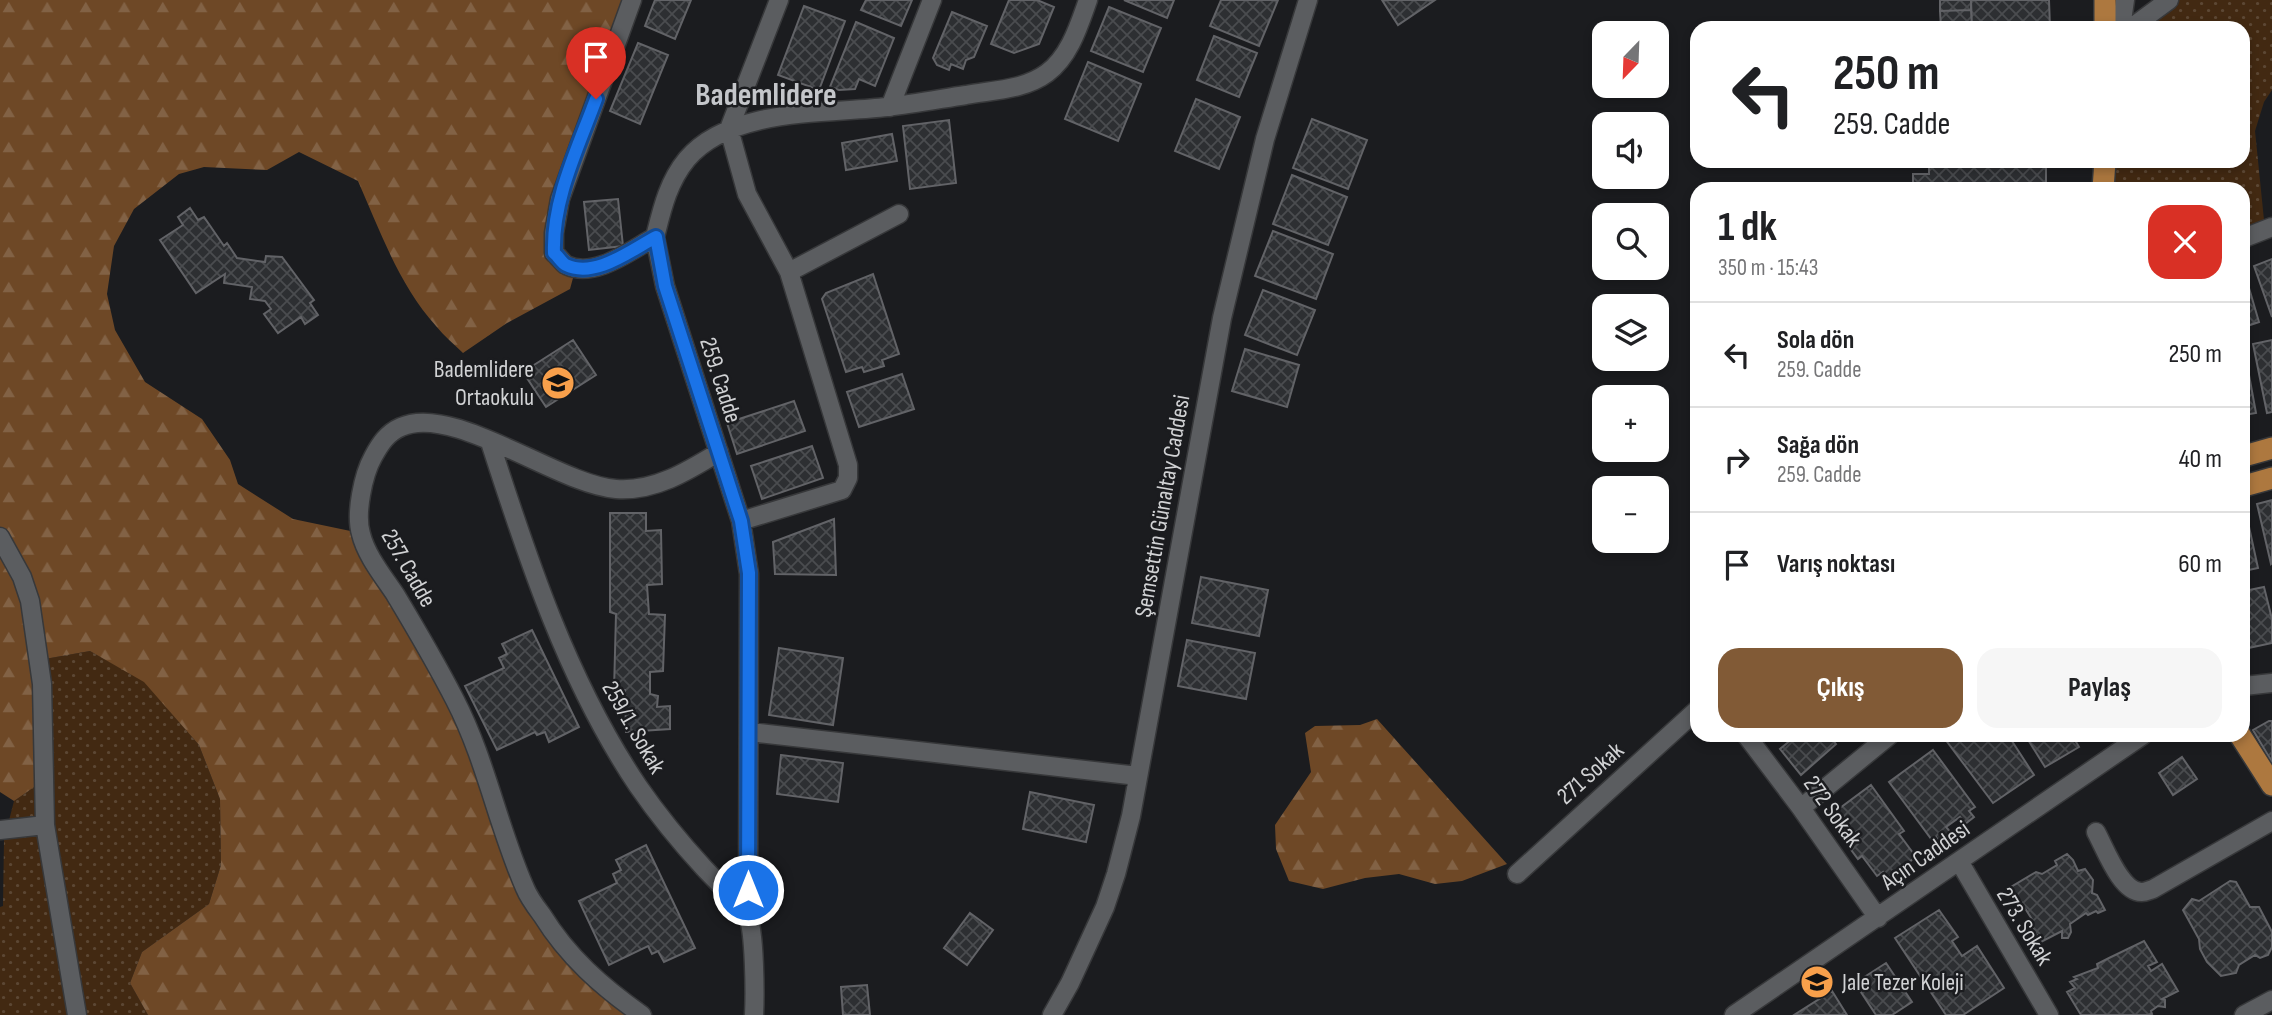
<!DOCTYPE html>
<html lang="tr">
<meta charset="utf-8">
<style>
:root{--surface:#fff;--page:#f6f6f6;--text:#202124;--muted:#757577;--line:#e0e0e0;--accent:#815a36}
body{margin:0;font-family:"Sofia Sans Condensed",sans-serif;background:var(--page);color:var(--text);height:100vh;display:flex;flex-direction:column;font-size:26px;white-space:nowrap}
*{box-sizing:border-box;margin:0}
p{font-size:23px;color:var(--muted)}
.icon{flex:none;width:38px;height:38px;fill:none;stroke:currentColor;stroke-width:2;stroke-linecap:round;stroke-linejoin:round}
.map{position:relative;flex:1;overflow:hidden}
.sheet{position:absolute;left:1690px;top:182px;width:560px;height:560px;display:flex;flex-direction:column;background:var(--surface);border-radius:21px;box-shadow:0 4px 10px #0003}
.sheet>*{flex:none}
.banner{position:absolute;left:1690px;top:21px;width:560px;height:147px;border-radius:21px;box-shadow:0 4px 10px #0003;background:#fff;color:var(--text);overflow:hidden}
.needle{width:46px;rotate:203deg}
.buttons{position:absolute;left:1592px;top:21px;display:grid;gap:14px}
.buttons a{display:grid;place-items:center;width:77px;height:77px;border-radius:14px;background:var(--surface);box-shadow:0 4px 10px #0003;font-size:35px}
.pin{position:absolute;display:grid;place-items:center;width:60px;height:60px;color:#fff;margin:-72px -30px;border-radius:50% 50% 50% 0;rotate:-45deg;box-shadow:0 0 7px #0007}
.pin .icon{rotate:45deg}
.me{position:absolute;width:77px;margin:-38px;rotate:0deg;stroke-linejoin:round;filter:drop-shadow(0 0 5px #0008)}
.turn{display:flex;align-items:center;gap:24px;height:147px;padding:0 28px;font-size:32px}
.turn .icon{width:91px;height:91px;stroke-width:2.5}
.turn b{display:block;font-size:49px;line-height:60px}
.round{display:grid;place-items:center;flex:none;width:74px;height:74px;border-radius:21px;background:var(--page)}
.overview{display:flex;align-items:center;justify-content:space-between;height:119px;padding:0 28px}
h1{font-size:42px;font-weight:700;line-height:52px}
.action{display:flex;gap:14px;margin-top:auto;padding:14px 28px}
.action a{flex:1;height:80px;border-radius:21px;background:var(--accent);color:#fff;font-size:28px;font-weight:700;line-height:80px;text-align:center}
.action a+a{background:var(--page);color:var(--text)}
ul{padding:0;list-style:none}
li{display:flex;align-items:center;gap:21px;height:105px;padding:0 28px;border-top:2px solid var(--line)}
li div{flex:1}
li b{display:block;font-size:26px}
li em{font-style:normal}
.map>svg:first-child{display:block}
</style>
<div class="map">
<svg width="2272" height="1015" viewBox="0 0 2272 1015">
<defs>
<pattern id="grass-dots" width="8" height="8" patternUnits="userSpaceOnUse" patternTransform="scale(1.75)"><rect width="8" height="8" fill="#422912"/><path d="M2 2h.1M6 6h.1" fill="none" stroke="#5c4734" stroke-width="1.8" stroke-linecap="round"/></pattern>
<pattern id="forest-firs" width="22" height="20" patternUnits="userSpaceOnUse" patternTransform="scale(1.75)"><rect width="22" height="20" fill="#6e4826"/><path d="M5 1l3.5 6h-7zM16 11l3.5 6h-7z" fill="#826245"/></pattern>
<pattern id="building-cross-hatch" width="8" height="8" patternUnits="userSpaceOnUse" patternTransform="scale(1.75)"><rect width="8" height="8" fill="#2d2f32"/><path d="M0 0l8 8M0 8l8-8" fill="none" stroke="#4a4c4f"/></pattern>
</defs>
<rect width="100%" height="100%" fill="#1b1c1f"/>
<path fill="url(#grass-dots)" d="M 2169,0 L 2272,0 L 2272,90 L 2264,102 L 2255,131 L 2265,230 L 2244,238 L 2244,189 L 2103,189 L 2105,161 L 2244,161 L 2244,28 L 2131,28 Z
M 90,651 L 144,681 L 199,745 L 220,799 L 221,865 L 209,904 L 142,952 L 130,983 L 148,1015 L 0,1015 L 0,907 L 3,906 L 4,840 L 14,801 L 43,781 L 39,660 Z"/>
<path fill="url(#forest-firs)" d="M 0,0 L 632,0 L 560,199 L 554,252 L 576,267 L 570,289 L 507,323 L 463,353 C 454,344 444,336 436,326 C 399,285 380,231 358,181 L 299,152 L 267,170 L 204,167 L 179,174 L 134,209 L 114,246 L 107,294 L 115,330 L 145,382 L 202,419 L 230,460 L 238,484 L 293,519 L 360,533 L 432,656 L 508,842 L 558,941 L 642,1015 L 148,1015 L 130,983 L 142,952 L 209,904 L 221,865 L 220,799 L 199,745 L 144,682 L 90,651 L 39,660 L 43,781 L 14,801 L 0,792 Z
M 1377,719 L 1507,864 L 1462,881 L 1435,884 L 1399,874 L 1365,878 L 1323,889 L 1289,881 L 1276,849 L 1275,825 L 1311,772 L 1305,733 L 1315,726 L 1360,725 Z"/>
<path fill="url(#building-cross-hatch)" stroke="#626367" stroke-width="2" d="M 655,0 L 691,0 L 675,39 L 645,26 Z
M 866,0 L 912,0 L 901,26 L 861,10 Z
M 1009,0 L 1037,0 L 1054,7 L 1039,44 L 1014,53 L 991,44 Z
M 1124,0 L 1174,0 L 1167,18 Z
M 1221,0 L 1278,0 L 1259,46 L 1210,26 Z
M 1382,0 L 1435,0 L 1398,25 Z
M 1940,0 L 1971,0 L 1971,10 L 1940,11 Z
M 1971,0 L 2049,0 L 2050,28 L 1972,28 Z
M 804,6 L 845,21 L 819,90 L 778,75 Z
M 1109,7 L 1161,28 L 1143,72 L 1091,51 Z
M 1971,10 L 1972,28 L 1941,28 L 1940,11 Z
M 952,12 L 987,26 L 974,57 L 966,60 L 963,69 L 951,64 L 949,70 L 937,65 L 933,58 Z
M 856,22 L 894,38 L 875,86 L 859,79 L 855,89 L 839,90 L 830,87 Z
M 1214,36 L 1257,53 L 1239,97 L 1197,80 Z
M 638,43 L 668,55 L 640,124 L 610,111 Z
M 1088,62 L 1141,84 L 1118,141 L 1065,119 Z
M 1196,99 L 1240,117 L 1219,169 L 1175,151 Z
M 1312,119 L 1367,140 L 1348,189 L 1293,168 Z
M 949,120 L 956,183 L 910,189 L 903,126 Z
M 892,134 L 897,161 L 846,170 L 842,143 Z
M 1929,161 L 2046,161 L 2046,189 L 1913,189 L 1913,174 L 1929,174 Z
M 1292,175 L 1347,197 L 1328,245 L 1273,224 Z
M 618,199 L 623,246 L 589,250 L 584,202 Z
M 190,208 L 198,220 L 204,217 L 224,246 L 227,243 L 237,258 L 265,262 L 266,256 L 282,257 L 314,300 L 310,303 L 318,315 L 305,324 L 301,317 L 278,333 L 264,314 L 271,309 L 265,301 L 250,299 L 252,287 L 224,283 L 225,274 L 196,293 L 160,240 L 183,225 L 178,217 Z
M 1273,231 L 1333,254 L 1316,299 L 1255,276 Z
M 2272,259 L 2272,317 L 2254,266 Z
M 2244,271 L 2259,322 L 2244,327 Z
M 873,274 L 899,354 L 882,360 L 884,366 L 864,372 L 862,367 L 846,372 L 822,299 L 826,293 Z
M 1263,290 L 1315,310 L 1297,355 L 1245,335 Z
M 573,340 L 596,375 L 546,407 L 523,372 Z
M 2272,340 L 2272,412 L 2267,413 L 2253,344 Z
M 2244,348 L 2256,413 L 2244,415 Z
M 1245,349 L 1299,365 L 1287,407 L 1232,391 Z
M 902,374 L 914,409 L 859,427 L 847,392 Z
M 794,401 L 805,431 L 737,454 L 727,423 Z
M 812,446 L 823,478 L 762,499 L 751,466 Z
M 2272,500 L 2272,563 L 2271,564 L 2257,504 Z
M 610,513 L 646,513 L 646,531 L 661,530 L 662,584 L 647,585 L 649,614 L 665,615 L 663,671 L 650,672 L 650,694 L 658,696 L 657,707 L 670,706 L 670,729 L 626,732 L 625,690 L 614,691 L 616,614 L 610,612 Z
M 2246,513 L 2258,568 L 2244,571 L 2244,514 Z
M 834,519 L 836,575 L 775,574 L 773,542 Z
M 1201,577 L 1268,590 L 1259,636 L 1192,623 Z
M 2264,587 L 2272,619 L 2272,643 L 2244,649 L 2244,591 Z
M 532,630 L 579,727 L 549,742 L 545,732 L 537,735 L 535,732 L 497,750 L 465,686 L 504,668 L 499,658 L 507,654 L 502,644 Z
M 1187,640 L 1255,653 L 1246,699 L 1178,686 Z
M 779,648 L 843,658 L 833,725 L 769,715 Z
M 2269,721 L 2272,721 L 2272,762 L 2253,730 Z
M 1797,735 L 1829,735 L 1836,744 L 1801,775 L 1780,749 Z
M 1951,735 L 2008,735 L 2034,775 L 1993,803 L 1945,739 Z
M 2025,735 L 2072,735 L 2079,747 L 2045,767 Z
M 1933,750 L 1975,807 L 1969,811 L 1974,817 L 1965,824 L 1960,817 L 1946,827 L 1952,834 L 1940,843 L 1936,837 L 1932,840 L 1889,782 Z
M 781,755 L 843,763 L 838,802 L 777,794 Z
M 2182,757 L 2197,779 L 2173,795 L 2159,773 Z
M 1871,785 L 1904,831 L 1899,834 L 1916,857 L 1887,878 L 1883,872 L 1877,876 L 1862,856 L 1858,859 L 1834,827 L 1839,823 L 1832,814 Z
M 1030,792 L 1094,805 L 1086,842 L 1023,829 Z
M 646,845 L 695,948 L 664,962 L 658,951 L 652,954 L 648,946 L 609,965 L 579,901 L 617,883 L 613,874 L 621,870 L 616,860 Z
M 2067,854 L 2073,860 L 2078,871 L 2085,869 L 2093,880 L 2092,893 L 2097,895 L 2105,910 L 2098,913 L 2096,911 L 2088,915 L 2086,913 L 2070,924 L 2071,932 L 2068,938 L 2062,938 L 2062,931 L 2041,942 L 2031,925 L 2033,921 L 2023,905 L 2019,904 L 2011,887 L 2036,872 L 2042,874 L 2057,865 L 2055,861 Z
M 2230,881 L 2236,882 L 2250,907 L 2259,907 L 2272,932 L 2272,947 L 2268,955 L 2260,958 L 2255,955 L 2239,965 L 2236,973 L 2221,976 L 2207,962 L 2200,949 L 2199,939 L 2183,910 L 2192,899 L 2199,901 Z
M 1939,910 L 1958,937 L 1952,941 L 1962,956 L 1977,946 L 2004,988 L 1963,1015 L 1946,1015 L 1895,938 Z
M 970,913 L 993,930 L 967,965 L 944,948 Z
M 2144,941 L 2157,962 L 2148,966 L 2151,971 L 2162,964 L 2178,991 L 2162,999 L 2165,1000 L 2165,1007 L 2158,1006 L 2151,1011 L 2152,1014 L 2148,1015 L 2081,1015 L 2067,992 L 2075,988 L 2070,982 L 2077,979 L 2074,977 L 2098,968 L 2097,964 L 2109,958 Z
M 1886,963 L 1912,1002 L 1892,1015 L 1876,1015 L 1855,983 Z
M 867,985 L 870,1015 L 843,1015 L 841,987 Z
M 1832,991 L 1847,1015 L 1794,1015 Z"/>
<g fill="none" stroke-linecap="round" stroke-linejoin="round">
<defs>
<path id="minor" d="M 632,0 L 560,199 L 554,233 L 554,253 C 558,256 562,262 566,265 C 595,279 631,250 655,237 L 665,286 L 741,521 L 749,574 L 748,917
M 2121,28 L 2125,0
M 2131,28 L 2169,0
M 890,107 L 932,0
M 729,129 L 747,194 L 789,272 L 848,465 L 848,478 L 842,490 L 741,521
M 729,129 L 779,0
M 655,237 C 662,209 668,182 687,159 C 730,108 825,114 887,107 C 913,104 940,99 966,95 C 993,90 1024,90 1047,73 C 1070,56 1079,25 1088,0
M 2244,238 L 2272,227
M 789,272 L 899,214
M 490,442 C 528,560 568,682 638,786 C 658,815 680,842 704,868 C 718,883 736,899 747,915 C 755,928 755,997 754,1015
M 0,537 L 22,577 L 30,601 L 42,684 L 45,825 L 77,1015
M 2244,686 L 2272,683
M 750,732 L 1138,776
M 1746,735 L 1801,808 L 1878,918
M 1801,808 L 1890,735
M 0,830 L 45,825
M 2096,832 C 2105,848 2121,893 2142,892 C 2146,892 2149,890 2153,889 L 2272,821
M 1959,861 L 2049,1015
M 1517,874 L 1698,709
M 642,1015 C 602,987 568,957 542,915 C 536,907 529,898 525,888 C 498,827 486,760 455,700 C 436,663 416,629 395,594 C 383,576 366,555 361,534 C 355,514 363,475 373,457 C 380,444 387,433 401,427 C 453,403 559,485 616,489 C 654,492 688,471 719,452
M 1052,1015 L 1070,983 L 1105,907 L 1116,874 L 1131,816 L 1222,318 L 1265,139 L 1308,0
M 1734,1015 L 2143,735
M 2244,1015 L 2272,1000"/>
<path id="major" d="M 2105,0 L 2105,28
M 2103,189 L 2105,161
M 2244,456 L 2272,448
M 2244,486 L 2272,478
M 2240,735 L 2272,785"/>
</defs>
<use href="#minor" stroke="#37383a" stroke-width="21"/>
<use href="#major" stroke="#37383a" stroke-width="24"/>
<use href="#minor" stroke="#5b5d60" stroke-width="18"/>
<use href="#major" stroke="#ad783f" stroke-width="21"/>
</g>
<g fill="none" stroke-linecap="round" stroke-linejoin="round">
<defs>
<path id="route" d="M 596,99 C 578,148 552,200 554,253 C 558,256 562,263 566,265 C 595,279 631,250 656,237 L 665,286 L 741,521 L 749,573 L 748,890"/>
</defs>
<use href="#route" stroke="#114b97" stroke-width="18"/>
<use href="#route" stroke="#1a73e8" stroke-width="12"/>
</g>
<defs>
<symbol id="school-disc" viewBox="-11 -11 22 22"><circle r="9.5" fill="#f8a04b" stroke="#1b1c1f"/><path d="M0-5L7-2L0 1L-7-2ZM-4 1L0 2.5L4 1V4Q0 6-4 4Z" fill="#111"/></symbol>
</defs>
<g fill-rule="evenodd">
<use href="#school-disc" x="539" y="364" width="38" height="38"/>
<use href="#school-disc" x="1798" y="963" width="38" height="38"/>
</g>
<g text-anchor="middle" stroke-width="5" stroke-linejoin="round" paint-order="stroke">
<g font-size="24" fill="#d1d2d4" stroke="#1b1c1f" text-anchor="end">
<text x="534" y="377">Bademlidere<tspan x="534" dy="28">Ortaokulu</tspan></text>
<text x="1842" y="990" text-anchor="start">Jale Tezer Koleji</text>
</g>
<g font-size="24" fill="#d1d2d4" stroke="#1b1c1f">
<text transform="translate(721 380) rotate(72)" y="8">259. Cadde</text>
<text transform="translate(1162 506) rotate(-80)" y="8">Şemsettin Günaltay Caddesi</text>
<text transform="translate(409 568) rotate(60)" y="8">257. Cadde</text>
<text transform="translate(634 727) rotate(60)" y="8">259/1. Sokak</text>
<text transform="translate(1590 773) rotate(-42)" y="8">271 Sokak</text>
<text transform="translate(1833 811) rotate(54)" y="8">272 Sokak</text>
<text transform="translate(1925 855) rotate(-35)" y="8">Açın Caddesi</text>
<text transform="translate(2025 926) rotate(59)" y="8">273. Sokak</text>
</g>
<g font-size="32" font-weight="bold" fill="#c4c6ca" stroke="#1b1c1f">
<text x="766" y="105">Bademlidere</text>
</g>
</g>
</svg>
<div class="buttons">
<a><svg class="needle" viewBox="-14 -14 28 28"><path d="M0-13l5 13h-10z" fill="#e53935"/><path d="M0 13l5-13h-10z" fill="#757577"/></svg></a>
<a><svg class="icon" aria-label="sound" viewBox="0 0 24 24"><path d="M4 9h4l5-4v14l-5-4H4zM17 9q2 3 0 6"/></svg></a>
<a><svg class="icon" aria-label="search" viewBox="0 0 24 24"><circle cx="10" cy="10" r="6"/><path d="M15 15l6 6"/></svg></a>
<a><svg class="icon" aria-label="layers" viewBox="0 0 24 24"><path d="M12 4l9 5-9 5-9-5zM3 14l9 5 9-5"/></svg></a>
<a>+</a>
<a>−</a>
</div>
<div class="pin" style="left:596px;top:99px;background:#d93025"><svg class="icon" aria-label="arrive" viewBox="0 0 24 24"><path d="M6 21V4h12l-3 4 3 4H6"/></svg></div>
<svg class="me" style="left:748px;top:890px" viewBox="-20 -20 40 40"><circle r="17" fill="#1a73e8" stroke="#fff" stroke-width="3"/><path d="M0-11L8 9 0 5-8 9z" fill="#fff"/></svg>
<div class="banner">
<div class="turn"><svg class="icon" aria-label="left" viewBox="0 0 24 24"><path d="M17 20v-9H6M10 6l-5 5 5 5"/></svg><div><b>250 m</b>259. Cadde</div></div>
</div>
<section class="sheet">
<div class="overview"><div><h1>1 dk</h1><p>350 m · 15:43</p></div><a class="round" style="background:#d93025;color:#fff"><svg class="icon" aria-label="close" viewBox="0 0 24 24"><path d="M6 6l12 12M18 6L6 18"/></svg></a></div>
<ul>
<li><svg class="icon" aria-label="left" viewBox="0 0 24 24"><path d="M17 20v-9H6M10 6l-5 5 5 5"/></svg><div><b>Sola dön</b><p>259. Cadde</p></div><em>250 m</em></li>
<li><svg class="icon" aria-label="right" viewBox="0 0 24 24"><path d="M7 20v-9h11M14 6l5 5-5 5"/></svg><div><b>Sağa dön</b><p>259. Cadde</p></div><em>40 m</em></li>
<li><svg class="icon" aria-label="arrive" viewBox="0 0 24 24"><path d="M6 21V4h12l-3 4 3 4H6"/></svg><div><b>Varış noktası</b></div><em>60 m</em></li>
</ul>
<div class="action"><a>Çıkış</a><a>Paylaş</a></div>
</section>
</div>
